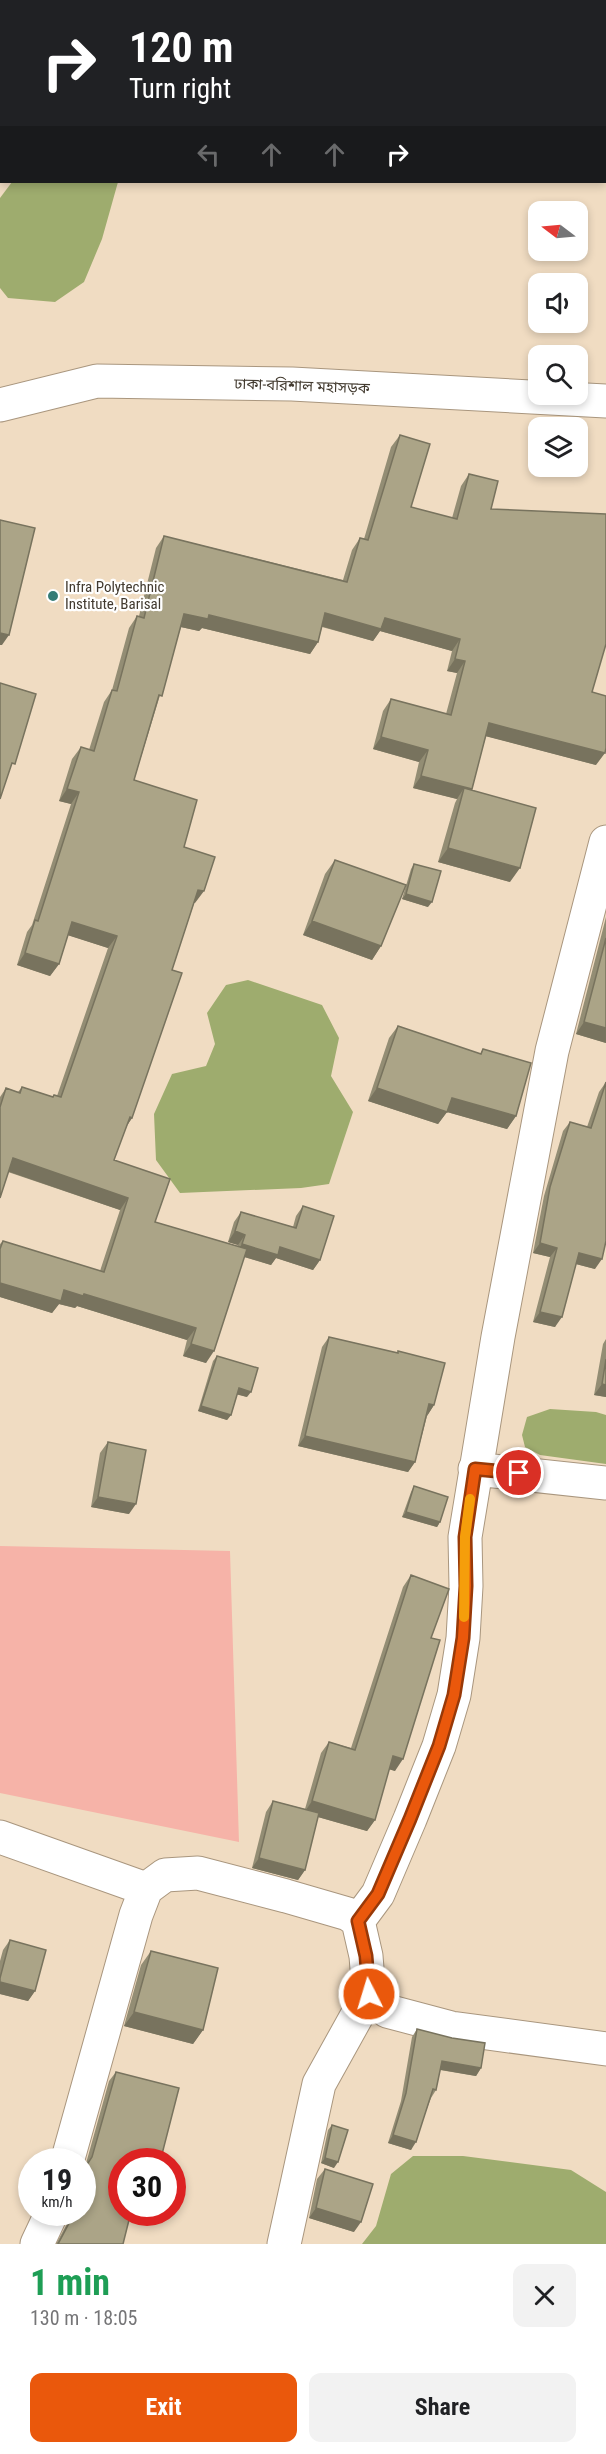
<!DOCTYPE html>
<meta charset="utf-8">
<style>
:root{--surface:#fff;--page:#f2f2f2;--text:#202124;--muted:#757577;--accent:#ea580c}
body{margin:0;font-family:"Roboto Condensed","Noto Sans Bengali",sans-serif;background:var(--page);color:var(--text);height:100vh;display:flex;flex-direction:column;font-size:22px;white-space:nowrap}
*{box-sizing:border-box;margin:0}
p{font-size:20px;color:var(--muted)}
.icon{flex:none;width:33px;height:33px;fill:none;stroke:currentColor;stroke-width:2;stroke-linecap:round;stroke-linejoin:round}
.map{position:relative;height:2244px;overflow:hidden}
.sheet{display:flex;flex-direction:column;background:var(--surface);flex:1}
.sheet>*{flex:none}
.banner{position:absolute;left:0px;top:0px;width:606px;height:183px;box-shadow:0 3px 9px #0003;background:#202124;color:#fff;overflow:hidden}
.needle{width:39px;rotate:286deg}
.fabs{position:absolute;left:528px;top:201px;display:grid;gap:12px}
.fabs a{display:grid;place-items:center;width:60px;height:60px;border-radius:12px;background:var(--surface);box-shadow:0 3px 9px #0003;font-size:30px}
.speed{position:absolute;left:18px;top:2148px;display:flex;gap:12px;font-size:30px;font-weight:700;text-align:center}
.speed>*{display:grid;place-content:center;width:78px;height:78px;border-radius:50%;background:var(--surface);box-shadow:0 3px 9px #0003;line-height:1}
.speed small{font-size:15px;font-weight:400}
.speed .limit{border:9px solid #d22;background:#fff;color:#111}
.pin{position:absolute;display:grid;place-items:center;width:51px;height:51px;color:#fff;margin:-26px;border:3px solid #fff;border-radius:50%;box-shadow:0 2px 6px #0007}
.me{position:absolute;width:66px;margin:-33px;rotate:355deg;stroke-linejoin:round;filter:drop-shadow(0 0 4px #0008)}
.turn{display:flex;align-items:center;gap:21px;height:126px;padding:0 30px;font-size:27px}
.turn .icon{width:78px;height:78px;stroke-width:2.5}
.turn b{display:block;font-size:42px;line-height:51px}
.lanes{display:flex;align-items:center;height:57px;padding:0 30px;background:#0003;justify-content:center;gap:30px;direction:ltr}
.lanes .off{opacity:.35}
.round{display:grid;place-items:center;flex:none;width:63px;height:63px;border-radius:12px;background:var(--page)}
.summary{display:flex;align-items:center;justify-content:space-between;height:102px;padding:0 30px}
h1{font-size:36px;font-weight:700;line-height:45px;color:#1e9e55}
.button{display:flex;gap:12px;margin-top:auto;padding:12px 30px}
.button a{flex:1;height:69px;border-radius:12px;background:var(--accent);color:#fff;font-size:24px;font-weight:700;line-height:69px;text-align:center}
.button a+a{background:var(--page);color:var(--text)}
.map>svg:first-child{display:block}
</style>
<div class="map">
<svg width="606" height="2244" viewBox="0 0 606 2244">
<rect width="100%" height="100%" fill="#f0dcc2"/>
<path fill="#f6b3a8" d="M 0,1546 L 230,1551 L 239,1842 L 0,1793 Z"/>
<path fill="#9eac6e" d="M 12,182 L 118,182 L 102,239 L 84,282 L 55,302 L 8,298 L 0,288 L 0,198 Z
M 248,980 L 322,1005 L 339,1038 L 331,1076 L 353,1112 L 329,1184 L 301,1188 L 180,1193 L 156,1160 L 154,1114 L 172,1074 L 206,1066 L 215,1044 L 207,1013 L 226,985 Z
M 550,1409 L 596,1412 L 606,1415 L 606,1464 L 540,1455 L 525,1447 L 522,1435 L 527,1417 Z
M 413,2156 L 463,2156 L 571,2170 L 606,2192 L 606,2244 L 362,2244 L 376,2226 L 391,2174 Z"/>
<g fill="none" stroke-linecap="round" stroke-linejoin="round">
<defs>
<path id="minor" d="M 606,842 L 552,1051 L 498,1337 L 465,1537 L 466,1586 L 463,1638 L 454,1695 L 439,1746 L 410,1819 L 378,1894 L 358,1921 L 366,1956 L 369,1994 L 387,2011 L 451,2028 L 606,2049
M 475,1469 L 606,1483
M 0,1837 L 146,1889
M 67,2162 L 136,1915 L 146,1889 L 165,1875 L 198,1873 L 286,1896 L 348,1914 L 358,1921
M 37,2244 L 52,2212
M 284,2244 L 319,2084 L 369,1994"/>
<path id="highway" d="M 0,405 L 97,381 L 292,384 L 606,401"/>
</defs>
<use href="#minor" stroke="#a9967e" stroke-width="35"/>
<use href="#highway" stroke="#a9967e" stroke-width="35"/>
<use href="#minor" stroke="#fff" stroke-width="33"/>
<use href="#highway" stroke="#fff" stroke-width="33"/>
</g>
<path fill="#938d74" d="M 400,435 L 411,507 L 452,518 L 461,486 L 469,474 L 491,509 L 592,692 L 596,765 L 486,736 L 471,790 L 510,882 L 438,862 L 455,803 L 457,799 L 413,788 L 419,762 L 373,749 L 383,711 L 391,699 L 446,714 L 457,673 L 447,671 L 452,651 L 380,631 L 373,641 L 322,627 L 318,642 L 310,654 L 202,628 L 199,631 L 181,627 L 134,780 L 184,847 L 195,903 L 194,903 L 172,970 L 132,1118 L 126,1127 L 114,1160 L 155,1222 L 237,1246 L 238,1245 L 228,1242 L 234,1222 L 241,1212 L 293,1227 L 296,1216 L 303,1206 L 320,1260 L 313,1270 L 276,1258 L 271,1265 L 244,1257 L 206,1363 L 183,1356 L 187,1340 L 77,1306 L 75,1308 L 59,1304 L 52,1313 L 0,1297 L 0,1244 L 3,1241 L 100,1271 L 120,1210 L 8,1172 L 0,1198 L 0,1097 L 6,1088 L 18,1092 L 22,1087 L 53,1097 L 54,1095 L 57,1096 L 108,948 L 68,935 L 59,964 L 50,976 L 17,965 L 27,932 L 32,925 L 71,804 L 59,801 L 72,759 L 81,747 L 89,750 L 104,702 L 112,690 L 129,628 L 137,616 L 139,616 L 156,548 L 164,536 L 343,580 L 352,550 L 360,538 L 364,539 L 391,447 Z
M 335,860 L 381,946 L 372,960 L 303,935 L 325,874 Z
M 414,864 L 428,907 L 402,899 L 411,869 Z
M 606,917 L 606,1043 L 576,1034 Z
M 398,1026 L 480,1054 L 483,1049 L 516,1116 L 507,1129 L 447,1112 L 438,1124 L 368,1101 L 389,1038 Z
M 606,1082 L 595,1269 L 576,1264 L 555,1327 L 533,1322 L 550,1257 L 533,1253 L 544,1196 L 563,1131 L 570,1122 L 587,1127 L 599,1092 Z
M 329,1337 L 397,1353 L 398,1351 L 434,1405 L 427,1416 L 415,1462 L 408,1472 L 298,1446 L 322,1347 Z
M 606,1339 L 606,1397 L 594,1395 L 603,1344 Z
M 217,1356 L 247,1397 L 237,1394 L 231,1415 L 227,1420 L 198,1411 L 213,1361 Z
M 108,1442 L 129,1514 L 91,1507 L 100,1453 Z
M 414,1486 L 440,1522 L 437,1527 L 402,1517 L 411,1492 Z
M 411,1575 L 431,1638 L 395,1771 L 389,1769 L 375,1820 L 367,1831 L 318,1817 L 305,1870 L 298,1880 L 252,1868 L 266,1812 L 273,1801 L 305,1809 L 321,1753 L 329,1742 L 351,1748 L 403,1587 Z
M 10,1940 L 35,1991 L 28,2001 L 0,1994 L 0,1961 L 3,1950 Z
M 151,1951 L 203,2030 L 193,2044 L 124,2026 L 141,1965 Z
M 417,2029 L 481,2068 L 476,2076 L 440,2070 L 436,2090 L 431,2098 L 411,2150 L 388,2143 L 401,2101 L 412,2037 Z
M 116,2072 L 122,2162 L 123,2244 L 56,2244 L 69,2220 L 70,2212 L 82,2212 L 82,2171 L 85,2167 L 109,2081 Z
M 332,2125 L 334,2168 L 321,2163 L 328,2130 Z
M 325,2169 L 354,2232 L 309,2218 L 317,2179 Z"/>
<path fill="#78735e" d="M 325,613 L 385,618 L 460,639 L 452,651 L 380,631 L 373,641 L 317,625 Z
M 184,614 L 209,615 L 318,642 L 310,654 L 202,628 L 199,631 L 176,626 Z
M 0,633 L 9,635 L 2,645 L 0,645 Z
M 455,659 L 465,661 L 457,673 L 447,671 Z
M 489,723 L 605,753 L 596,765 L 481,735 Z
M 381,737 L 428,750 L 419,762 L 373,749 Z
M 421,776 L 472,789 L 464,801 L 464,788 L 457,799 L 413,788 Z
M 67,789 L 79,792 L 71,804 L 59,801 Z
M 448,848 L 520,868 L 510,882 L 438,862 Z
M 198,890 L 204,891 L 195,903 L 190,902 Z
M 406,894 L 432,902 L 428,907 L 402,899 Z
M 312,921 L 381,946 L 372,960 L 303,935 Z
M 72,922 L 117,936 L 108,948 L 64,934 Z
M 25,953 L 59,964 L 50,976 L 17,965 Z
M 584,1022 L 606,1028 L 606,1043 L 576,1034 Z
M 377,1088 L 452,1098 L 516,1116 L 507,1129 L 447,1112 L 438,1124 L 368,1101 Z
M 130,1117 L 132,1118 L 124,1130 Z
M 13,1158 L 128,1198 L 120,1210 L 4,1170 Z
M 235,1231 L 245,1235 L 238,1245 L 228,1242 Z
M 540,1243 L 557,1248 L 550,1257 L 533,1253 Z
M 242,1244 L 280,1247 L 320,1260 L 313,1270 L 276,1258 L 271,1265 L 235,1254 Z
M 579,1253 L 602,1259 L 595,1269 L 572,1263 Z
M 0,1283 L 64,1290 L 84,1294 L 196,1328 L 187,1340 L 77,1306 L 75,1308 L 59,1304 L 52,1313 L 0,1297 Z
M 540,1312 L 562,1317 L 555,1327 L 533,1322 Z
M 191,1344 L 214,1351 L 206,1363 L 183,1356 Z
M 602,1384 L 606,1385 L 606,1397 L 594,1395 Z
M 239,1388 L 251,1392 L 247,1397 L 235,1394 Z
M 429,1404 L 434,1405 L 427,1416 Z
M 201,1406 L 231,1415 L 227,1420 L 198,1411 Z
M 305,1436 L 415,1462 L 408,1472 L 298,1446 Z
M 98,1497 L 136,1504 L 129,1514 L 91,1507 Z
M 406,1512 L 440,1522 L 437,1527 L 402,1517 Z
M 393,1756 L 403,1759 L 395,1771 L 385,1768 Z
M 312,1801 L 375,1820 L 367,1831 L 304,1813 Z
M 259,1858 L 305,1870 L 298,1880 L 252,1868 Z
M 0,1982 L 35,1991 L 28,2001 L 0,1994 Z
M 134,2012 L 203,2030 L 193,2044 L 124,2026 Z
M 442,2061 L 481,2068 L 476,2076 L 436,2069 Z
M 393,2135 L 416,2142 L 411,2150 L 388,2143 Z
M 325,2158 L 338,2162 L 334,2168 L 321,2163 Z
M 316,2208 L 361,2222 L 354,2232 L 309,2218 Z"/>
<path fill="#aba487" stroke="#78735e" stroke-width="1.5" d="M 400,435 L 430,444 L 411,507 L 457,519 L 469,474 L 498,481 L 491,509 L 606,514 L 606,644 L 592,692 L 606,696 L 606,748 L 605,753 L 489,723 L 472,789 L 421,776 L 428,750 L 381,737 L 391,699 L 451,715 L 465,661 L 455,659 L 460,639 L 385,618 L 381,629 L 325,613 L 318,642 L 209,615 L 208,619 L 184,614 L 162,696 L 159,695 L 134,780 L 197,800 L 184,847 L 215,857 L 204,891 L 198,890 L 172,970 L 182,973 L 132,1118 L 130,1117 L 114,1160 L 170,1179 L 155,1222 L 247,1249 L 214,1351 L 191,1344 L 196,1328 L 84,1294 L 83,1296 L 64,1290 L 61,1301 L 0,1283 L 0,1249 L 3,1241 L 104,1272 L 128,1198 L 13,1158 L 0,1198 L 0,1107 L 6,1088 L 20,1093 L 22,1087 L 53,1097 L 54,1095 L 61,1097 L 117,936 L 72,922 L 59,964 L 25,953 L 35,920 L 38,921 L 79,792 L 67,789 L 81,747 L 94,751 L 112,690 L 117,691 L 137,616 L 144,618 L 164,536 L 347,582 L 360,538 L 368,540 Z
M 0,520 L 35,528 L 9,635 L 0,633 Z
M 0,683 L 36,694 L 15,764 L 12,763 L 0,799 Z
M 464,788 L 536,808 L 520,868 L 448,848 Z
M 335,860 L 406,885 L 381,946 L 312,921 Z
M 414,864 L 441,871 L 432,902 L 406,894 Z
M 606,938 L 606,1028 L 584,1022 Z
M 398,1026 L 481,1054 L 483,1049 L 531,1063 L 516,1116 L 452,1098 L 447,1112 L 377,1088 Z
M 606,1082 L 606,1241 L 602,1259 L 579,1253 L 562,1317 L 540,1312 L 557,1248 L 540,1243 L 550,1187 L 570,1122 L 591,1128 Z
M 303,1206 L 334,1216 L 320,1260 L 280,1247 L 278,1255 L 242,1244 L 245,1235 L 235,1231 L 241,1212 L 296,1228 Z
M 329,1337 L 398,1353 L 398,1351 L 445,1363 L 434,1405 L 429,1404 L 415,1462 L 305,1436 Z
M 217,1356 L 258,1368 L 251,1392 L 239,1388 L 231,1415 L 201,1406 Z
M 606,1359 L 606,1385 L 602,1384 Z
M 108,1442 L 146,1450 L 136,1504 L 98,1497 Z
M 414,1486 L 448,1497 L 440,1522 L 406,1512 Z
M 411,1575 L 449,1589 L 431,1638 L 440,1640 L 403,1759 L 393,1756 L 375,1820 L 312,1801 L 329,1742 L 355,1750 Z
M 273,1801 L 319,1813 L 305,1870 L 259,1858 Z
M 10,1940 L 46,1950 L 35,1991 L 0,1982 L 0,1978 Z
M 151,1951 L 218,1968 L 203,2030 L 134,2012 Z
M 417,2029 L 452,2038 L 485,2043 L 481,2068 L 442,2061 L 436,2090 L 433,2089 L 416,2142 L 393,2135 L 406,2093 Z
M 116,2072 L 179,2088 L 160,2162 L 122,2162 L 122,2212 L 131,2212 L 123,2244 L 58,2244 L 75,2212 L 82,2212 L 82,2182 L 86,2166 L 92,2157 Z
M 332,2125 L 348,2130 L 338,2162 L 325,2158 Z
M 325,2169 L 373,2184 L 361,2222 L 316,2208 Z"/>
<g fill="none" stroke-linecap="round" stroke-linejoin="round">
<defs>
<path id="route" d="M 369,1994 L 366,1956 L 358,1921 L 378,1894 L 410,1819 L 439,1746 L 454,1695 L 463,1638 L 466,1586 L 465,1537 L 475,1469 L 519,1473"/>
</defs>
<use href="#route" stroke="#983908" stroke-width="15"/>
<use href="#route" stroke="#ea580c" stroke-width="10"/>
<path stroke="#f59e0b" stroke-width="10" d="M 464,1617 L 465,1537 L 470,1499"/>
</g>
<circle fill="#357c76" stroke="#fff" stroke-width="2" cx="53" cy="596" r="6"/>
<g text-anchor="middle" stroke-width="4.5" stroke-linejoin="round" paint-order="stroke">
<g font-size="15" fill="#423a2f" stroke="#fff">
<text transform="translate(302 386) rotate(2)" y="5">ঢাকা-বরিশাল মহাসড়ক</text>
</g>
<g font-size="15" fill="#423a2f" stroke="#fff" text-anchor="start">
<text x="65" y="592">Infra Polytechnic<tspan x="65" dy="17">Institute, Barisal</tspan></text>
</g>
</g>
</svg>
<div class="fabs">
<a><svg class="needle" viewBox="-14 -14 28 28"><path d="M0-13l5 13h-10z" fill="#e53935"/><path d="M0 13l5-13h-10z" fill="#757577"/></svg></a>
<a><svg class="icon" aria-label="sound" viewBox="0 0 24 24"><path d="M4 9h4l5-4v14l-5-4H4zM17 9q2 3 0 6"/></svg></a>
<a><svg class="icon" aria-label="search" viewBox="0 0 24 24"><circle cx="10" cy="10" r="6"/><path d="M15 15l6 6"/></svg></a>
<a><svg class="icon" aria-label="layers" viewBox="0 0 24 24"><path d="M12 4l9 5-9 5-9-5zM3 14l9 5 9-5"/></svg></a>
</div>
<div class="speed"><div>19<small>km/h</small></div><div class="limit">30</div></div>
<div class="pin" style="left:519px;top:1473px;background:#d93025"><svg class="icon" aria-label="arrive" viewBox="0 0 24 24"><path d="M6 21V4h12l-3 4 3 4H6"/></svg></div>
<svg class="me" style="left:369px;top:1994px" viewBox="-20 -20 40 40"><circle r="17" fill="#ea580c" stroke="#fff" stroke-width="3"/><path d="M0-11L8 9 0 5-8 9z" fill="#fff"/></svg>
<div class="banner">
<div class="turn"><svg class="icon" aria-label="right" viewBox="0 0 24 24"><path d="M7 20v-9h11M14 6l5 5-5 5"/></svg><div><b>120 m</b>Turn right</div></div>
<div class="lanes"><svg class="icon off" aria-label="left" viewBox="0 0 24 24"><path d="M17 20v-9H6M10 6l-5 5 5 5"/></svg><svg class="icon off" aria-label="ahead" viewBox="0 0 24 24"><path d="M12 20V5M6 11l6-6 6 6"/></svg><svg class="icon off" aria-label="ahead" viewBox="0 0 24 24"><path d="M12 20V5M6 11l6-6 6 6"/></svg><svg class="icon" aria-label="right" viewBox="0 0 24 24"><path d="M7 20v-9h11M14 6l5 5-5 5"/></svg></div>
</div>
</div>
<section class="sheet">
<div class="summary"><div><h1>1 min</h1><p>130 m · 18:05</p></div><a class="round"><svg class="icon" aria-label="close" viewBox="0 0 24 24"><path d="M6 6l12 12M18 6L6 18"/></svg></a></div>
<div class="button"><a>Exit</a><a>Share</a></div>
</section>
